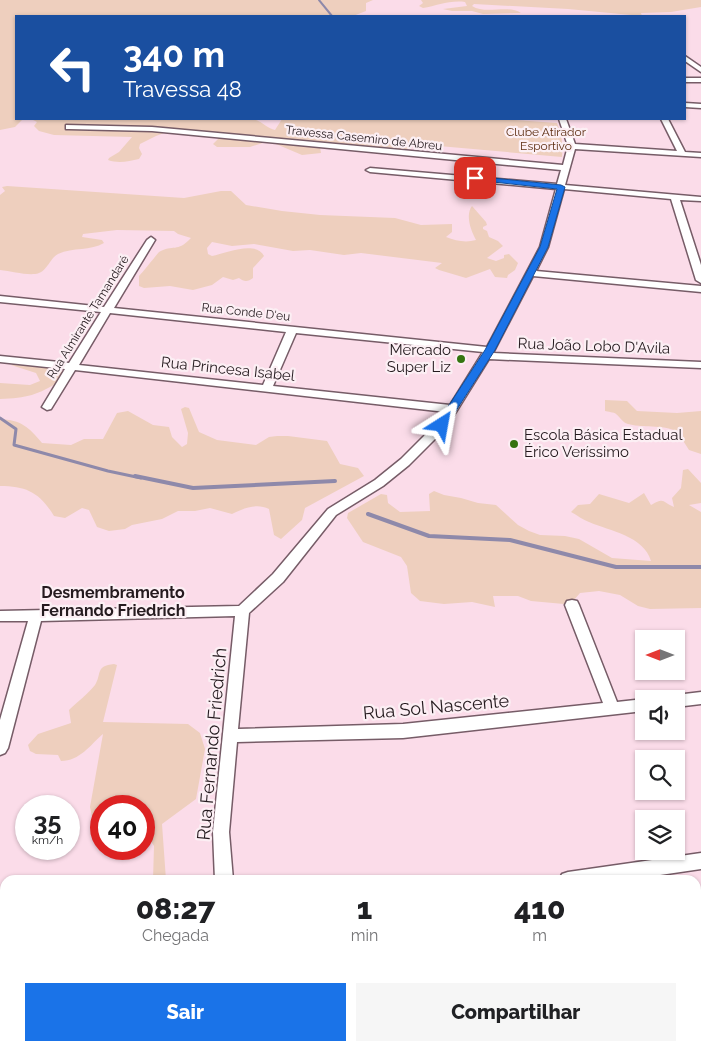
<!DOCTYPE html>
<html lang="pt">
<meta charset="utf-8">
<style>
:root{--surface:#fff;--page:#f6f6f6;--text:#202124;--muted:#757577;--accent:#1a73e8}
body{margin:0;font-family:Raleway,sans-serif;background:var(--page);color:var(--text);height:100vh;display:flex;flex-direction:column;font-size:19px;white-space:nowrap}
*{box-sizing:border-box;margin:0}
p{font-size:16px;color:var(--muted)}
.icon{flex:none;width:28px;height:28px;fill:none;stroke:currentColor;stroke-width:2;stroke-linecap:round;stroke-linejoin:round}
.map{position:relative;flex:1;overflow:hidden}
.drawer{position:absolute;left:0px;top:875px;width:701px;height:176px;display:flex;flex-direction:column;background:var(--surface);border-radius:15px 15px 0 0;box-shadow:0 1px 4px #0004}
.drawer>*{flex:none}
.top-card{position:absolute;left:15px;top:15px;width:671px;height:105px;border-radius:0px;box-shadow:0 1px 4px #0004;background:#1a4fa0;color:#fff;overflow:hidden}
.needle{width:32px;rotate:270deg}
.buttons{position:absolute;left:635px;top:630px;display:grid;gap:10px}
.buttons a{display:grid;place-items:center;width:50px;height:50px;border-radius:0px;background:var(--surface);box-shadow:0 1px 4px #0004;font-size:25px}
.speed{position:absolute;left:15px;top:795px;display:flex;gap:10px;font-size:25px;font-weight:700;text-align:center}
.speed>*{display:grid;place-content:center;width:65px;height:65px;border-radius:50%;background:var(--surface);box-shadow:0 1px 4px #0004;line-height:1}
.speed small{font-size:12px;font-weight:400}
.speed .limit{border:8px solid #d22;background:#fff;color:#111}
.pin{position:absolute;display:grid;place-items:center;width:42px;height:42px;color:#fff;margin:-21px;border-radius:10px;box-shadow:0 2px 8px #0006}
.me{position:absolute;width:55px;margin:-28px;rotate:34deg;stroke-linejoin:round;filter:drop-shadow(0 0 4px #0008)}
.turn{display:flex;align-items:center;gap:18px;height:105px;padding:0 25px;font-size:22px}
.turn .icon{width:65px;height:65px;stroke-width:2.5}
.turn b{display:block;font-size:35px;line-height:42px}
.eta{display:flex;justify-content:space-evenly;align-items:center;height:85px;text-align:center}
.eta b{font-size:30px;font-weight:800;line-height:35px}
.primary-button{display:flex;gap:10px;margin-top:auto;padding:10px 25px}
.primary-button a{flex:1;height:58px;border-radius:0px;background:var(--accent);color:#fff;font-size:20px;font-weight:800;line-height:58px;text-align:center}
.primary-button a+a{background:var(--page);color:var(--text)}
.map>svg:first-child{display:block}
</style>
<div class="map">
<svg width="701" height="1051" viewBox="0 0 701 1051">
<rect width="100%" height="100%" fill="#fbdce9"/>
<path fill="#eecfbe" d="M 0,0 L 373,0 L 366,3 L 366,11 L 353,16 L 16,16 L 16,119 L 23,119 L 15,127 L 0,130 Z
M 421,0 L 701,0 L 701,7 L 671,12 L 641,13 L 642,16 L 568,9 L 474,4 L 472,6 C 486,15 508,4 521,13 L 483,14 L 472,11 L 452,11 L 443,9 L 467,6 L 465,2 C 449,0 437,6 423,8 L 419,6 L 423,3 Z
M 31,119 L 253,119 C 263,122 268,129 275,130 L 282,119 L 499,119 L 557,123 C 562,135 563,144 562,157 L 416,144 L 406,151 L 320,147 L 321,153 L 302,155 L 269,141 L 250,147 L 217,147 L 213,144 L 219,138 L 218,136 L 172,130 L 156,136 L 140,144 L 139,148 L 142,154 L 139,159 C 129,161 119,164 108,160 L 109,158 L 119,152 L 132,137 L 54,135 L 39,131 L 34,126 L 37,122 Z
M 7,186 L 184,198 L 221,191 L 231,191 L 246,205 L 282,211 L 320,215 L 395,218 L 421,225 L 452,224 L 452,232 L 446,237 C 456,241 466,243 476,240 C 471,231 465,215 472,206 L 486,222 L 487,225 L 483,227 L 483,229 L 487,231 L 489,237 L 498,241 L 503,246 L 487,258 L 496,261 L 504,258 L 504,255 L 509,254 L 518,263 L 515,270 L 508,275 L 507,278 L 495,277 L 490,269 L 466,278 L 439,270 L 435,268 L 442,263 L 361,253 L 344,255 L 310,250 L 293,251 L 254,244 L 232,246 L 212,242 L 207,248 L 208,254 L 212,256 C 226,253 256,240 264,256 L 253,268 L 253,278 C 248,282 244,282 239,278 L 233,280 L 223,277 L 212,285 L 193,290 L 170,286 L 144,288 L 139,286 L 139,276 C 143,272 158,253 159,252 C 173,244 177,253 191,238 L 178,234 L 174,231 L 117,230 L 83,234 L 82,237 L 102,240 L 104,243 C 91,251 73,247 58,254 C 49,259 47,273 35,274 C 24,275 11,271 0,270 L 0,195 L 5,191 L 2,187 Z
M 15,363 L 58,368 L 63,372 L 60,381 C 38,395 27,398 0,399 L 0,383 L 30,385 L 40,381 L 36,373 L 11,365 Z
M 605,400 L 627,401 L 637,411 L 677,413 L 701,411 L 701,454 L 689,450 L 682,439 L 683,434 C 663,423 648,429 628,424 C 622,422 621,418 616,414 C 614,412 608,412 605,411 Z
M 185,407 L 189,408 L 199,432 L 217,440 L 256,445 L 269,437 L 277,436 L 288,436 L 327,441 L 340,464 L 358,468 L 364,476 L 305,508 L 302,520 L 281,539 L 274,535 L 269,509 C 257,503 244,508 232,514 L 210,508 L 195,511 L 178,511 L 162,519 L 132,525 L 125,529 L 109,531 L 97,527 L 89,510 L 82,508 L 65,518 L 54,516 C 40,493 27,486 0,486 L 0,419 C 21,420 29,427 42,443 L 71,445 L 84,439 L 103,439 L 117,413 L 128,411 L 153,425 L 169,427 L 172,437 L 182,447 L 187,444 L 188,433 L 181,409 Z
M 688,469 L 701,483 L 701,503 L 689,505 L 701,512 L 701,608 L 650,609 L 638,606 L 620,595 L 599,591 L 580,593 L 574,600 L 564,604 L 531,601 L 518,596 L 493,596 L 495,607 L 472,602 L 444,604 L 420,601 L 411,593 L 407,566 L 401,557 L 363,542 L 347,518 L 348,513 L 381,494 L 387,495 L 388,503 L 400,512 L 430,511 L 429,494 L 434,491 L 444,495 L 461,498 L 478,503 L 496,505 L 518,525 L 529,531 L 540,535 L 565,536 L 579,539 L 612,558 L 651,561 C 644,536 610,531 589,522 C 583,520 577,515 571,512 L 578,505 L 590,504 L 599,494 L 629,503 L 644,493 L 651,505 C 665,497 662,502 674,507 L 672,498 L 681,488 L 683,470 Z
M 114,664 L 117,665 L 103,722 L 188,724 L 200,733 L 205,749 L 196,799 L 162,824 L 166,880 L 153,880 L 154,846 L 144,830 L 144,806 L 101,806 L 101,839 L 97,842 L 90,807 L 103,734 C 90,745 80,761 61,761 L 58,755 L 36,754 L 30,751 L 28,745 L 38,734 L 71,723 L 69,710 C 77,702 88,694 95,685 C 102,674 95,666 114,664 Z"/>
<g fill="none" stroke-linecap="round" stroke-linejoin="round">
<path stroke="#8e89aa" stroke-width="2" d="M 319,0 L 332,16"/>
<path stroke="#8e89aa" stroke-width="3" d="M 0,418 L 16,429 L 14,445 L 108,471 L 141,478"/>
<path stroke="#8e89aa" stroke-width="4" d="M 135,476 L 193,488 L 335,481
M 368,514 L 429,536 L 510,540 L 616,567 L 701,567"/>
<defs>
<path id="minor" d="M 685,56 L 701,67 L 701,72 L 685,61 Z
M 685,78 L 701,78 L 701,82 L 685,82 Z
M 685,103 L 701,104 L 701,108 L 685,107 Z
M 559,119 L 566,119 L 575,144 L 677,151 L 661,119 L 668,119 L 685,152 L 701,153 L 701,157 L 575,149 L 565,185 L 701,197 L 701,201 L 680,200 L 701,265 L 701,283 L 696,280 L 671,199 L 564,189 L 548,247 L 536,271 L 701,286 L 701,292 L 533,276 L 493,353 L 701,362 L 701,368 L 489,359 L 446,428 L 409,465 L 383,486 L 336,515 L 283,582 L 249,613 L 238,729 L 403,724 L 603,703 L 565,605 L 567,601 L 572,600 L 577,601 L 579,605 L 617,702 L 644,699 L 644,711 L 403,738 L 237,742 L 229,832 L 233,880 L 215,880 L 213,832 L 235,616 L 41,621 L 8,748 L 5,753 L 0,755 L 0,720 L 28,621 L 0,621 L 0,611 L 239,606 L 273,574 L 328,509 L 375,480 L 401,459 L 438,422 L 446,412 L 75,370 L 51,409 L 47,410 L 42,407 L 65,369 L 0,362 L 0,356 L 69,363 L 101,312 L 0,302 L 0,296 L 104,307 L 147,240 L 151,237 L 155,240 L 114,308 L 487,347 L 540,247 L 556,189 L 370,172 L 366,170 L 370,168 L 557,184 L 561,170 L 152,131 L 69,129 L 66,129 L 66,125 L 152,127 L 563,165 L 568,146 ZM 110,313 L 286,332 L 263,385 L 79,365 ZM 296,333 L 483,352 L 450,405 L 273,386 Z
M 701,692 L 701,704 L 676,707 L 676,699 L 670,699 L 676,695 Z
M 701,853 L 701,869 L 626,880 L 559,880 L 562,874 L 568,872 Z
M 5,941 L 5,1019 L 0,1017 L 0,942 Z
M 5,1038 L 5,1046 L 19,1046 L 19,1051 L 0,1051 L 2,1039 Z
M 187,1046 L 216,1046 L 215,1051 L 185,1051 Z
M 251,1046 L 271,1046 L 272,1051 L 252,1051 Z"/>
</defs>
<use href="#minor" stroke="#765c67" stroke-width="3"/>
<use href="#minor" fill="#fff" fill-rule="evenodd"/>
</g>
<path fill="#1a73e8" stroke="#114b97" d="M 473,176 L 561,185 L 565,187 L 548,247 L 495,350 L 445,428 L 442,429 L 436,425 L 485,350 L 540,247 L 557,189 L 475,180 L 473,179 Z"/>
<g fill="#34740f" stroke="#fceff4" stroke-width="2">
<circle cx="461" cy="359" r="5"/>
<circle cx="514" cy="444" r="5"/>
</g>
<g text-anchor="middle" stroke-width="4.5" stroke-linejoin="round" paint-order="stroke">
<g font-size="12" fill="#5d2e11" stroke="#fceff4">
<text x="546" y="136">Clube Atirador<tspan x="546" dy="14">Esportivo</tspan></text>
</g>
<g font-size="12" fill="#251b1f" stroke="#fceff4">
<text transform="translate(364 138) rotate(6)" y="4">Travessa Casemiro de Abreu</text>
<text transform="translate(246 312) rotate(6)" y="4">Rua Conde D'eu</text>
<text transform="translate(88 317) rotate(-58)" y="4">Rua Almirante Tamandaré</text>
</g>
<g font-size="15" fill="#251b1f" stroke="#fceff4">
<text transform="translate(594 346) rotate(2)" y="5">Rua João Lobo D'Avila</text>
<text transform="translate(228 369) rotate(6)" y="5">Rua Princesa Isabel</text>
</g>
<g font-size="15" fill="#251b1f" stroke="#fceff4" text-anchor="end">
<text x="451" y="355">Mercado<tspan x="451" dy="17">Super Liz</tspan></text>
<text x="524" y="440" text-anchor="start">Escola Básica Estadual<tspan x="524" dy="17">Érico Veríssimo</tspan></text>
</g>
<g font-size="16" font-weight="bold" fill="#251b1f" stroke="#fceff4">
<text x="113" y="598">Desmembramento<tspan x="113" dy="18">Fernando Friedrich</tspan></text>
</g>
<g font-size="18" fill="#251b1f" stroke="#fceff4">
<text transform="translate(436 707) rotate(-5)" y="6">Rua Sol Nascente</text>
<text transform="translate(212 744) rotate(-85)" y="6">Rua Fernando Friedrich</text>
</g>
</g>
</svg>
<div class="buttons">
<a><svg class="needle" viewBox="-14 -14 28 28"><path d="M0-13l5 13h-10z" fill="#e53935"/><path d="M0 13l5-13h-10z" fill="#757577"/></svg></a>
<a><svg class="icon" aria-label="sound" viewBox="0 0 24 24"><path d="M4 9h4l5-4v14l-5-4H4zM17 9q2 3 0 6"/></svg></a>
<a><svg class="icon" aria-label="search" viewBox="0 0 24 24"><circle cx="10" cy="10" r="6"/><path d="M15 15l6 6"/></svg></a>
<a><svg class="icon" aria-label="layers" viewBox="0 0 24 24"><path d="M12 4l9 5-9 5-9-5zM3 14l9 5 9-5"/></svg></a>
</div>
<div class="speed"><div>35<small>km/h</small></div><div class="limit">40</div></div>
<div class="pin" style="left:475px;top:178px;background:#d93025"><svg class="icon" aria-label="arrive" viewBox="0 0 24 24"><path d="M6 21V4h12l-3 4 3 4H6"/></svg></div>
<svg class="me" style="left:442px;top:425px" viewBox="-20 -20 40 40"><path d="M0-17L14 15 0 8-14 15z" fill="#1a73e8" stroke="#fff" stroke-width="4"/></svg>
<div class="top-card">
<div class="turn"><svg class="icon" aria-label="left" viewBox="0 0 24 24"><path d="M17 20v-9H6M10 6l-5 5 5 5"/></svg><div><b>340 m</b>Travessa 48</div></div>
</div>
<section class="drawer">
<div class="eta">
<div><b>08:27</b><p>Chegada</p></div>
<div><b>1</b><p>min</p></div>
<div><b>410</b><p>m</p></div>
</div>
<div class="primary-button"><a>Sair</a><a>Compartilhar</a></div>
</section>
</div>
